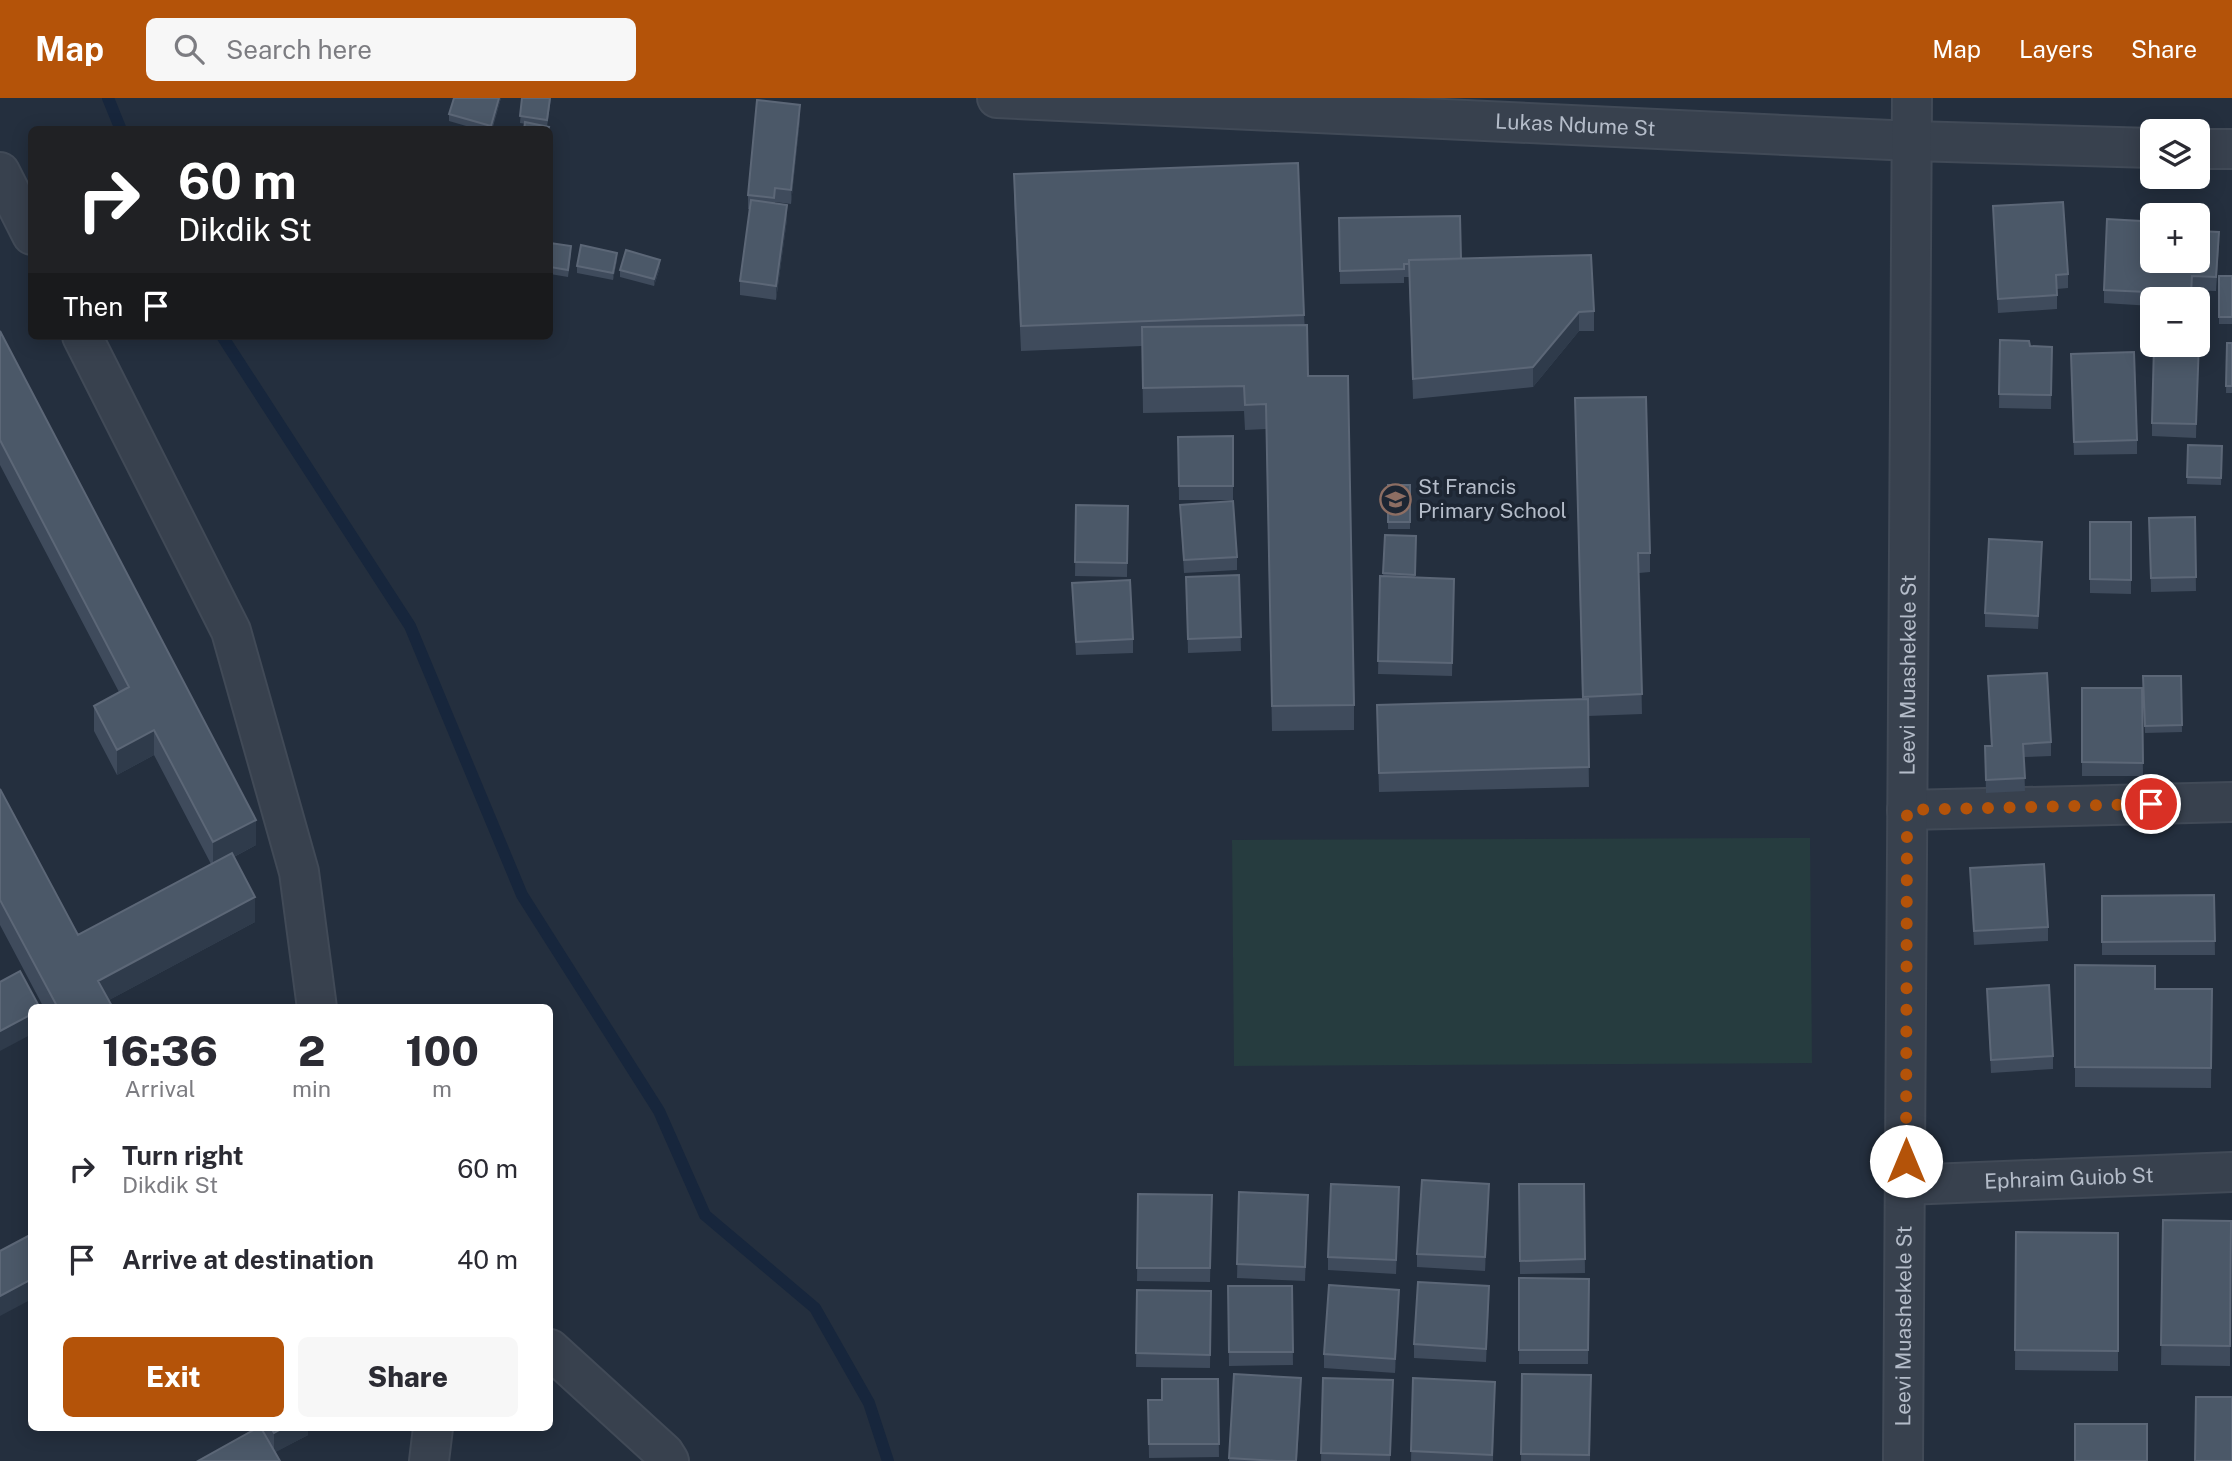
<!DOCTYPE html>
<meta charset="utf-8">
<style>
:root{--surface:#fff;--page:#f7f7f7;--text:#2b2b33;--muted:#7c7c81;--accent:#b45309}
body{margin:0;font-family:"Public Sans",sans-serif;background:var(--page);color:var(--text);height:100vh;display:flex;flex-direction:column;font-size:26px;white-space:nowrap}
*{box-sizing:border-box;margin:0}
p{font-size:23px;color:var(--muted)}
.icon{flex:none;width:38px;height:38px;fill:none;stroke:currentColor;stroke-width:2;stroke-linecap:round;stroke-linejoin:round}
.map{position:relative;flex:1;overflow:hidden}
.drawer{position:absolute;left:28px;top:906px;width:525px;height:427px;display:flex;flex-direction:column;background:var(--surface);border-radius:10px;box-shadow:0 4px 18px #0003}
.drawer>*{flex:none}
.banner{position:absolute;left:28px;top:28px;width:525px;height:214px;border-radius:10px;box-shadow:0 4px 18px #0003;background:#202124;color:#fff;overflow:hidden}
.fabs{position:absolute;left:2140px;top:21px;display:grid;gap:14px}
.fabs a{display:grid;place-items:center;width:70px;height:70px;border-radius:10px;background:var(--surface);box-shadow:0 4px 18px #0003;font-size:35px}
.pin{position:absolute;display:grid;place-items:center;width:60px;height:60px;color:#fff;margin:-30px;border:4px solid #fff;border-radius:50%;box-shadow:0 2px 7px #0007}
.me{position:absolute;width:77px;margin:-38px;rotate:0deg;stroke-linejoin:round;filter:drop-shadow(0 0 5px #0008)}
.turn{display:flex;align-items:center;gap:24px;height:147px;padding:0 35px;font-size:32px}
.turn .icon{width:91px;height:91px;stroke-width:2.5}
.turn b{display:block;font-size:49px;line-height:60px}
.then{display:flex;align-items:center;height:66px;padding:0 35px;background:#0003;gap:14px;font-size:26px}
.eta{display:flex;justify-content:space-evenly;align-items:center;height:119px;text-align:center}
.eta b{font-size:42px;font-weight:800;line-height:49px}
.button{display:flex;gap:14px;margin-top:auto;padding:14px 35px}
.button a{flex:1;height:80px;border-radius:10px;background:var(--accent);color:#fff;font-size:28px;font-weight:800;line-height:80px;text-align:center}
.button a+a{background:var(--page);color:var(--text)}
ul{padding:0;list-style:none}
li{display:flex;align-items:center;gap:21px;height:91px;padding:0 35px}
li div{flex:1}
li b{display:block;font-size:26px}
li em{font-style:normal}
header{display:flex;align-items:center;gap:42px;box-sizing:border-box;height:98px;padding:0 35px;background:var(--accent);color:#fff}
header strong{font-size:33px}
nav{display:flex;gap:38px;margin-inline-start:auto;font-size:24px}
.search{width:490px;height:63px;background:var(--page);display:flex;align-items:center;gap:18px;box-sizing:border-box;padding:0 24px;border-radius:10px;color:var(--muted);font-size:26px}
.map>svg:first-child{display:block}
</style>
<header>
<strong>Map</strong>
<div class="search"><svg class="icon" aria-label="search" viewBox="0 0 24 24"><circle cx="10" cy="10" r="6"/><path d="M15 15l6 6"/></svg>Search here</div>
<nav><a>Map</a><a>Layers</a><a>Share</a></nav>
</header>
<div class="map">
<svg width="2232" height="1363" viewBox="0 0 2232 1363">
<rect width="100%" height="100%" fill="#242f3e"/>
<path fill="#263c3f" d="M 1810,740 L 1812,965 L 1234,968 L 1232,742 Z"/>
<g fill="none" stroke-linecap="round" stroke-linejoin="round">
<path stroke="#17263c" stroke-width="12" d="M 108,0 L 121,32
M 222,238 L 410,528 L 522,797 L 659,1013 L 705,1117 L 815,1210 L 869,1305 L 888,1363"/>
<defs>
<g id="minor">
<path id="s1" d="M 997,0 L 1912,43 L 2152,50"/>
<path d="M 2198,51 L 2232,51"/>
<path d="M 0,74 L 32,137"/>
<path d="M 82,238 L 231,533 L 299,774 L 317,910"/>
<path d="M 1907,712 L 2232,704"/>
<path id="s2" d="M 1905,1087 L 2232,1074"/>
<path d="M 550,1251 L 664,1355 L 669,1363"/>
<path d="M 429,1363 L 433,1330"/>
<path id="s3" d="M 1903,1363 L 1912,0"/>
</g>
</defs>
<use href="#minor" stroke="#414a57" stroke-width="42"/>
<use href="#minor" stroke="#38414e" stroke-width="38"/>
</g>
<path fill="#3f4b5c" d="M 501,0 L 492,32 L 480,32 L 449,23 L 449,16 Z
M 522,0 L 551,0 L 547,29 L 520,25 Z
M 800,21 L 791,106 L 775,104 L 775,106 L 787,121 L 776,202 L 740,197 L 740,183 L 750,111 L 748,111 L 748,97 Z
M 1014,76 L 1304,217 L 1308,278 L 1354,607 L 1354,632 L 1272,633 L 1266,331 L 1245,332 L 1244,313 L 1143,315 L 1142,248 L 1021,253 L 1014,101 Z
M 1993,108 L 2068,176 L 2068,190 L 2057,191 L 2057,211 L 1998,215 Z
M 1339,120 L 1461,161 L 1594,213 L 1594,233 L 1579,233 L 1533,289 L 1413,301 L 1409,179 L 1404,179 L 1404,185 L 1340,186 Z
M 2141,131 L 2219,147 L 2216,193 L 2192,192 L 2191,201 L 2152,201 L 2152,208 L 2104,205 L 2104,192 Z
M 550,145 L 571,155 L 568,179 L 550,176 Z
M 617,162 L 613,182 L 577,175 L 577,168 Z
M 660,169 L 654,188 L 620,179 L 620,172 Z
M 2219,178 L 2232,178 L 2232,226 L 2219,226 Z
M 0,233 L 256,747 L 234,759 L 255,824 L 109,902 L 113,910 L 44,910 L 0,827 L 0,691 L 78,837 L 211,766 L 154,657 L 117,677 L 94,633 L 94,608 L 119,594 L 0,367 Z
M 2000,242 L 2030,248 L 2052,249 L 2051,311 L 1999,310 Z
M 2227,245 L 2232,245 L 2232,295 L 2226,295 Z
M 2198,247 L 2196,340 L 2152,338 L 2152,325 Z
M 2071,270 L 2137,342 L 2137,356 L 2074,357 Z
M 1575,300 L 1650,455 L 1650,474 L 1639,475 L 1642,616 L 1588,618 L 1589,689 L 1379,694 L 1377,626 L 1582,602 Z
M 1233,338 L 1233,402 L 1179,402 L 1178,339 Z
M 2188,347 L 2222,348 L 2221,387 L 2187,386 Z
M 1388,387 L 1410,387 L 1410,431 L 1388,431 Z
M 1076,407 L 1128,408 L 1127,479 L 1075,478 Z
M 1180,407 L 1237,459 L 1237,472 L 1184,475 Z
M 2195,419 L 2196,493 L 2151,494 L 2149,420 Z
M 2090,424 L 2131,424 L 2131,496 L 2090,495 Z
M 1385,437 L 1416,438 L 1415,480 L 1454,481 L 1452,578 L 1378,576 L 1380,478 L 1383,479 Z
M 2042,458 L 2038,531 L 1985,529 L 1985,515 Z
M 1239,477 L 1241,553 L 1188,555 L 1186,479 Z
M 1072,485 L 1133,541 L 1133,555 L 1076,557 Z
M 1988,578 L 2051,644 L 2051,658 L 2024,659 L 2025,693 L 1986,695 L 1985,648 L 1991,648 Z
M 2143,578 L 2181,578 L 2182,634 L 2145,635 Z
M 2082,590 L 2142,590 L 2143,678 L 2082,678 Z
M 1970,770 L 2048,829 L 2048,843 L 1974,847 Z
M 2214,797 L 2215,857 L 2102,857 L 2102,798 Z
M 2075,867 L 2155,891 L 2212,891 L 2211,990 L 2075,989 Z
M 1987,891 L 2053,958 L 2053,971 L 1991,975 Z
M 1519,1086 L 1584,1086 L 1585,1175 L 1520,1176 Z
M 1239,1094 L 1308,1110 L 1305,1183 L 1237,1180 Z
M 1138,1096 L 1212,1097 L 1210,1184 L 1137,1183 Z
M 1489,1099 L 1485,1173 L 1417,1169 L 1417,1156 Z
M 1399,1103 L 1396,1176 L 1328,1172 L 1328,1159 Z
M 2163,1122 L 2231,1123 L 2230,1268 L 2161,1267 Z
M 2016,1134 L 2118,1135 L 2118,1273 L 2015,1272 Z
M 1519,1180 L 1589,1181 L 1588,1266 L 1519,1266 Z
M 1228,1188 L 1292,1188 L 1293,1267 L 1229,1268 Z
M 1137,1192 L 1211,1193 L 1210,1270 L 1136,1269 Z
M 1489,1202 L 1486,1264 L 1414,1260 L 1414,1246 Z
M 1399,1206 L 1395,1275 L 1324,1270 L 1324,1256 Z
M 1234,1276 L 1301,1294 L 1297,1363 L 1229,1363 Z
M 1522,1276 L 1591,1277 L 1590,1363 L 1521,1363 Z
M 1323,1280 L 1393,1282 L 1390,1363 L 1321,1363 Z
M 1413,1280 L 1495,1284 L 1493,1363 L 1411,1363 Z
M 1218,1281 L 1219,1359 L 1149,1360 L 1148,1302 L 1162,1302 Z
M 257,1330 L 308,1330 L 308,1337 L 275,1354 Z"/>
<path fill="#2f3b4b" d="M 499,0 L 501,0 L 491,32 L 491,28 Z
M 800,7 L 800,21 L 791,106 L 791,92 Z
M 787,107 L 787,121 L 776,202 L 776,188 Z
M 617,155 L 617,162 L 613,182 L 613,175 Z
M 660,162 L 660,169 L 654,188 L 654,181 Z
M 1579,214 L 1579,233 L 1533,289 L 1533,269 Z
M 154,632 L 154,657 L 117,677 L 117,652 Z
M 256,722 L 256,747 L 213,770 L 213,744 Z
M 255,799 L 255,824 L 98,908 L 98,883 Z
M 32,916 L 32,936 L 0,953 L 0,933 Z
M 1489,1086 L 1489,1099 L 1485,1173 L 1485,1159 Z
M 32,1181 L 32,1201 L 0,1218 L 0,1198 Z
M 1489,1188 L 1489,1202 L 1486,1264 L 1486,1251 Z
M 1399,1192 L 1399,1206 L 1395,1275 L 1395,1261 Z
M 1301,1280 L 1301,1294 L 1296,1363 Z
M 283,1330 L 308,1330 L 308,1337 L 274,1355 L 274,1335 Z"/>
<path fill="#4b5868" stroke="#5c6777" stroke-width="2" d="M 454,0 L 499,0 L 491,28 L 449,16 Z
M 522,0 L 550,0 L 547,22 L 520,18 Z
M 757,2 L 800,7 L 791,92 L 775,90 L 774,100 L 748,97 Z
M 525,24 L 549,29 L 548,32 L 524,32 Z
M 1298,65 L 1304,217 L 1021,228 L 1014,76 Z
M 751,102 L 787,107 L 776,188 L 740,183 Z
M 2063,104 L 2068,176 L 2056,177 L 2057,197 L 1998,201 L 1993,108 Z
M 1460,118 L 1461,161 L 1409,162 L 1409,166 L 1404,166 L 1404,171 L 1340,173 L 1339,120 Z
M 2107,121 L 2141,123 L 2141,131 L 2152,131 L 2152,163 L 2198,163 L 2198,133 L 2219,134 L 2216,179 L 2192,178 L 2191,196 L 2104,192 Z
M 550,145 L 571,148 L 568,172 L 550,169 Z
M 581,147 L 617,155 L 613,175 L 577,168 Z
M 626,152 L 660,162 L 654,181 L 620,172 Z
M 1591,157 L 1594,213 L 1579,214 L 1533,269 L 1413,281 L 1409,162 Z
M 2219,178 L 2232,178 L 2232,219 L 2219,219 Z
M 1307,227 L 1308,278 L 1348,278 L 1354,607 L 1272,608 L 1266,306 L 1245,307 L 1244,288 L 1143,290 L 1142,229 Z
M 0,233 L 256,722 L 213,744 L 154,632 L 117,652 L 94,608 L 129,589 L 0,342 Z
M 2000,242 L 2029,243 L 2030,248 L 2052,249 L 2051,297 L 1999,296 Z
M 2198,243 L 2199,243 L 2196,326 L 2152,325 L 2154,247 L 2198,247 Z
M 2227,245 L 2232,245 L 2232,288 L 2226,288 Z
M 2134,254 L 2137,342 L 2074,344 L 2071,256 Z
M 1646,299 L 1650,455 L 1638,455 L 1642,596 L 1583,599 L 1575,300 Z
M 1233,338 L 1233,388 L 1179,388 L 1178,339 Z
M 2188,347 L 2222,348 L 2221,380 L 2187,379 Z
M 1388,387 L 1410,387 L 1410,424 L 1388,424 Z
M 1233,403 L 1237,459 L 1184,462 L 1180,407 Z
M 1076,407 L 1128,408 L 1127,465 L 1075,464 Z
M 2195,419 L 2196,479 L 2151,480 L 2149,420 Z
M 2090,424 L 2131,424 L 2131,482 L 2090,481 Z
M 1385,437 L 1416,438 L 1415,477 L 1383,475 Z
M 1989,441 L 2042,444 L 2038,518 L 1985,515 Z
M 1239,477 L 1241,539 L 1188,541 L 1186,479 Z
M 1380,478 L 1454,481 L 1452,565 L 1378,563 Z
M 1130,482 L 1133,541 L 1076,544 L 1072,485 Z
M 2047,575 L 2051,644 L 2023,646 L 2025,680 L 1986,682 L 1985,648 L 1992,648 L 1988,578 Z
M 2143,578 L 2181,578 L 2182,627 L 2145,628 Z
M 2082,590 L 2142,590 L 2143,665 L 2082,664 Z
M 1588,601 L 1589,669 L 1379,675 L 1377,607 Z
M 0,691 L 78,837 L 232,755 L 255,799 L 98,883 L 113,910 L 58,910 L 0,802 Z
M 2044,766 L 2048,829 L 1974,833 L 1970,770 Z
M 2214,797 L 2215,843 L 2102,844 L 2102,798 Z
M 2075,867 L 2155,868 L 2155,891 L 2212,891 L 2211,970 L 2075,969 Z
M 20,873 L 40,910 L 32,910 L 32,916 L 0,933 L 0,884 Z
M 2049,887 L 2053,958 L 1991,962 L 1987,891 Z
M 1422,1082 L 1489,1086 L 1485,1159 L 1417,1156 Z
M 1331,1086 L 1399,1089 L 1396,1162 L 1328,1159 Z
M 1519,1086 L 1584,1086 L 1585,1161 L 1520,1163 Z
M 1239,1094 L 1308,1097 L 1305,1169 L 1237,1166 Z
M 1138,1096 L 1212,1097 L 1210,1170 L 1137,1170 Z
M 2163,1122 L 2231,1123 L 2230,1248 L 2161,1247 Z
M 2016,1134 L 2118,1135 L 2118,1253 L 2015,1252 Z
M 32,1136 L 32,1181 L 0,1198 L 0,1153 Z
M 1519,1180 L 1589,1181 L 1588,1252 L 1519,1252 Z
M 1418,1184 L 1489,1188 L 1486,1251 L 1414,1246 Z
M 1329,1187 L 1399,1192 L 1395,1261 L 1324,1256 Z
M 1228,1188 L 1292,1188 L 1293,1254 L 1229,1254 Z
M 1137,1192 L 1211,1193 L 1210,1257 L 1136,1255 Z
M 1234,1276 L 1301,1280 L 1296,1363 L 1277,1363 L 1229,1360 Z
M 1522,1276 L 1591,1277 L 1589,1357 L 1521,1356 Z
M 1323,1280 L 1393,1282 L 1390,1357 L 1321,1355 Z
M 1413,1280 L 1495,1284 L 1492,1357 L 1411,1353 Z
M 1162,1281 L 1218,1281 L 1219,1346 L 1149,1346 L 1148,1302 L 1162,1302 Z
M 2196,1299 L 2232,1299 L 2232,1363 L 2195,1363 Z
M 2075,1326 L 2147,1326 L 2147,1363 L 2075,1363 Z
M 257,1330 L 261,1330 L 280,1363 L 198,1363 Z
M 271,1330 L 283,1330 L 274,1335 Z"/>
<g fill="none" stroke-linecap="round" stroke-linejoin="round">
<path stroke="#b45309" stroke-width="12" stroke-dasharray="0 21.6" d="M 1906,1063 L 1907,712 L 2151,706"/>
</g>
<defs>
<symbol id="school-ring" viewBox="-11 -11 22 22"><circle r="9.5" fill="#1d2633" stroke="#8d6e63" stroke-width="1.5"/><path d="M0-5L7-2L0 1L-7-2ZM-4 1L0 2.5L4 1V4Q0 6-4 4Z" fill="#8d6e63"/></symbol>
</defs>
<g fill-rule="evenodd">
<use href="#school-ring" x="1378" y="384" width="35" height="35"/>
</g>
<g text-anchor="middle" stroke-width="7" stroke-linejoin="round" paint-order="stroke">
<g font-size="21" fill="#b4bcc9" stroke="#1d2633">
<text dy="7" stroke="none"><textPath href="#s1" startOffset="579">Lukas Ndume St</textPath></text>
<text dy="7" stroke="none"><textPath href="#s3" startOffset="786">Leevi Muashekele St</textPath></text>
<text dy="7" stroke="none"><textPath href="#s2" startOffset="164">Ephraim Guiob St</textPath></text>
<text dy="7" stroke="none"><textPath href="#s3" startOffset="135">Leevi Muashekele St</textPath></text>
</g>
<g font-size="21" fill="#b4bcc9" stroke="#1d2633" text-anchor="start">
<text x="1418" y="396">St Francis<tspan x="1418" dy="24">Primary School</tspan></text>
</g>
</g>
</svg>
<div class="fabs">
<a><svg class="icon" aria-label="layers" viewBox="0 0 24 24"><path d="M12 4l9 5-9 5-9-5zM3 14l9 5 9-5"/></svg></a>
<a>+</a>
<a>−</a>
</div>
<div class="pin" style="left:2151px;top:706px;background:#d93025"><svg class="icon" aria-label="arrive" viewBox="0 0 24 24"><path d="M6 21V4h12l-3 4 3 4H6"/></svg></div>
<svg class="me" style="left:1906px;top:1063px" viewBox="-20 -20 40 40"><circle r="19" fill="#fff"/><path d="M0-13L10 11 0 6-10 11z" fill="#b45309"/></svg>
<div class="banner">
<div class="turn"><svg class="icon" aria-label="right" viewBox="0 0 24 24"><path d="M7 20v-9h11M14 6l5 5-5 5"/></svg><div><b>60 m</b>Dikdik St</div></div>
<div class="then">Then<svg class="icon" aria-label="arrive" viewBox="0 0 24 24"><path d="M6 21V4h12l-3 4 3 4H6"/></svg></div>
</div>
<section class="drawer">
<div class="eta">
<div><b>16:36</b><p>Arrival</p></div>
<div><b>2</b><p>min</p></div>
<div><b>100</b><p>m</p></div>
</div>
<ul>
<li><svg class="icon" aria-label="right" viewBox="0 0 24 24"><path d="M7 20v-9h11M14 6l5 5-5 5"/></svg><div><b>Turn right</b><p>Dikdik St</p></div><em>60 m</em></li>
<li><svg class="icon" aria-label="arrive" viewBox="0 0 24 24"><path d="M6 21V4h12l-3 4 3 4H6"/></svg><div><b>Arrive at destination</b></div><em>40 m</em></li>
</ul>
<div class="button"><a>Exit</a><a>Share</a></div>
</section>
</div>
